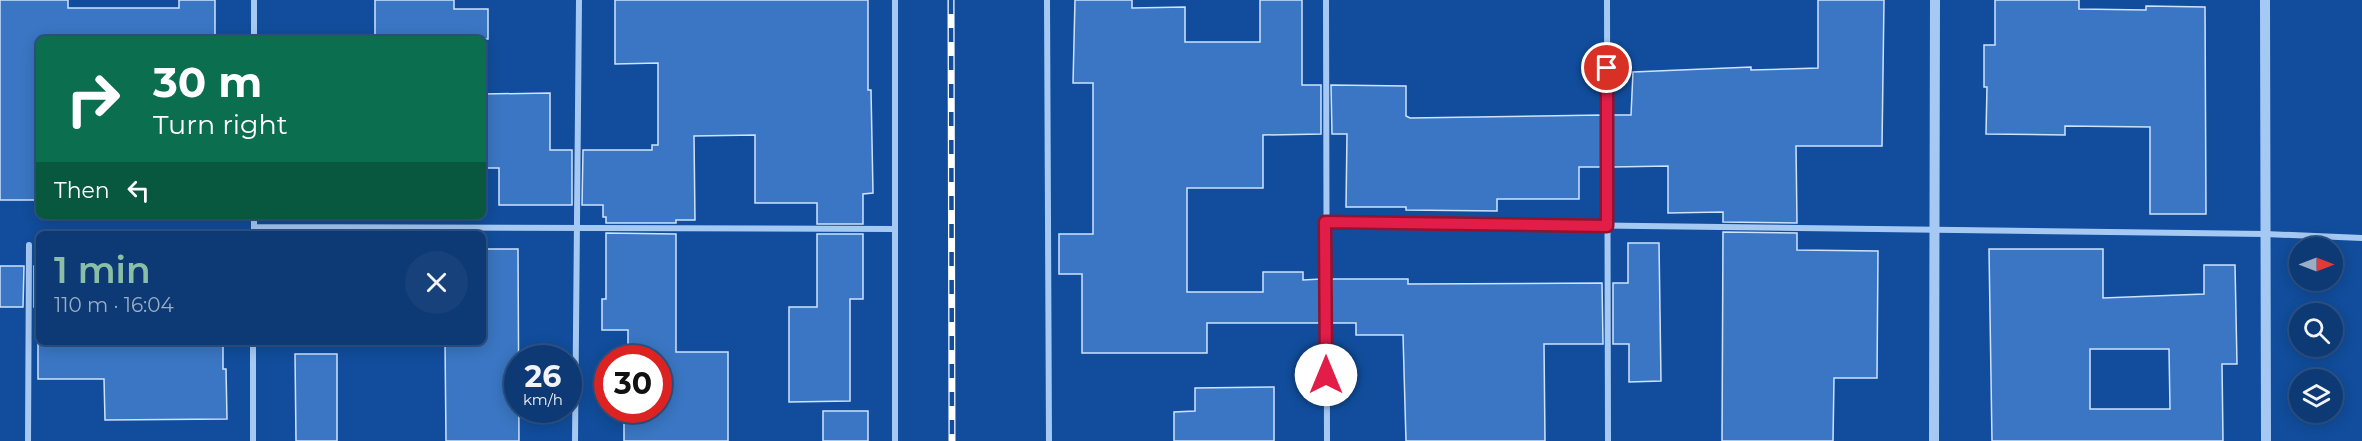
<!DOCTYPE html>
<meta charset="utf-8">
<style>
:root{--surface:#0d3a75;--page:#16417a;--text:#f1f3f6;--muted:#9aadc5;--line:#2d5487;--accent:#8abfa5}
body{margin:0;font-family:Montserrat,sans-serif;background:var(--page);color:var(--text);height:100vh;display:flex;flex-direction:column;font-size:22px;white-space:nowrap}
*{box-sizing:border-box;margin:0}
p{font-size:20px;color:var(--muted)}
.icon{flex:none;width:33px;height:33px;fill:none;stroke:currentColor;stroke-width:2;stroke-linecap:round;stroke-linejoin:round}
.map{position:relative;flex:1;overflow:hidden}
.details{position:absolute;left:36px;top:231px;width:450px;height:114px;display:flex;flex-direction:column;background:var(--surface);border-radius:9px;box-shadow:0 3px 15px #0003,0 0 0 2px var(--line)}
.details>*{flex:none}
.guide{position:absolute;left:36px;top:36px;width:450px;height:183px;border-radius:9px;box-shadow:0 3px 15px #0003,0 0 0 2px var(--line);background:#0b6e4f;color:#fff;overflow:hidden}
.needle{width:39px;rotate:90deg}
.buttons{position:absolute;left:2289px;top:237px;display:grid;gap:12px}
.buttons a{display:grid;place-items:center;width:54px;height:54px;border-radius:50%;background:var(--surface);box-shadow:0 3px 15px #0003,0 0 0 2px var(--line);font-size:30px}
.speed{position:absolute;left:504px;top:345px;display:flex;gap:12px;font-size:30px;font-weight:700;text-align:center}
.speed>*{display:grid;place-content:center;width:78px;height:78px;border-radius:50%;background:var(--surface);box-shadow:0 3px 15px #0003,0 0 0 2px var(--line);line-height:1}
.speed small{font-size:15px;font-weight:400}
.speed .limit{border:9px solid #d22;background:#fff;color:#111}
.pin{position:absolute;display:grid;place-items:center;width:51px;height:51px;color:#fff;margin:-26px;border:3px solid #fff;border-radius:50%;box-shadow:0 2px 6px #0007}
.me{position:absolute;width:66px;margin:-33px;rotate:0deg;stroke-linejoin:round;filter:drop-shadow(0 0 4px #0008)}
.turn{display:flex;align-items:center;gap:21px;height:126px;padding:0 18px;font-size:27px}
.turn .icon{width:78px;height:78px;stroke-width:2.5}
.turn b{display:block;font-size:42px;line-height:51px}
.then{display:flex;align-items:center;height:57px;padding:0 18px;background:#0003;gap:12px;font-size:22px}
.round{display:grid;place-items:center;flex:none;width:63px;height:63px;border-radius:32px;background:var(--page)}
.summary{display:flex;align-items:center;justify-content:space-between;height:102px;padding:0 18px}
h1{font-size:36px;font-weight:600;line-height:45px;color:var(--accent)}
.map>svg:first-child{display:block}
</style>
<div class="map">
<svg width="2362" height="441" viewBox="0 0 2362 441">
<rect width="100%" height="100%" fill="#114d9c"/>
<path fill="#3a76c3" stroke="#cee3fe" stroke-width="1.5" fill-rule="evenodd" d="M 0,0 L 68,0 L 68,8 L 179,8 L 179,0 L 215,0 L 215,39 L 39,39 L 39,200 L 0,200 Z
M 375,0 L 454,0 L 454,9 L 488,9 L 488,39 L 375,39 Z
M 615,0 L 868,0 L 868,90 L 871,90 L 873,193 L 863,194 L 863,224 L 817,224 L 817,203 L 755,203 L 755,135 L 694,136 L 695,220 L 676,220 L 676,223 L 606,223 L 606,217 L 603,217 L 603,205 L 582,205 L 583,150 L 652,150 L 652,145 L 658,145 L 658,63 L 615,64 Z
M 1075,0 L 1132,0 L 1132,8 L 1185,7 L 1185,42 L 1260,42 L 1260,0 L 1302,0 L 1302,85 L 1321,85 L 1321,134 L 1263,135 L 1263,188 L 1187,188 L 1187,292 L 1263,292 L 1263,272 L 1303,272 L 1303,280 L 1321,279 L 1321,323 L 1207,323 L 1207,353 L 1082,353 L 1082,274 L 1059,274 L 1059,234 L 1093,234 L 1093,83 L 1073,83 Z
M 1818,0 L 1884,0 L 1882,146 L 1796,146 L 1797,223 L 1723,222 L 1723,212 L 1668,213 L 1668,166 L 1613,167 L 1613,115 L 1631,115 L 1633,72 L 1751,67 L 1751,70 L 1818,68 Z
M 1995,0 L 2079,0 L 2079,9 L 2146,10 L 2146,6 L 2205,7 L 2206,214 L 2150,214 L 2150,127 L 2065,126 L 2065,135 L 1986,134 L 1987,87 L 1984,87 L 1984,45 L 1995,45 Z
M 1331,85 L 1406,86 L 1406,116 L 1410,118 L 1602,115 L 1602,167 L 1579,167 L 1579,199 L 1497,199 L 1497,211 L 1406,210 L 1406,207 L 1346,207 L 1347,134 L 1332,134 Z
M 550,93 L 550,150 L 572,150 L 572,205 L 499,205 L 499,168 L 483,168 L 483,94 Z
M 1723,232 L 1797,233 L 1797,250 L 1878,251 L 1877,378 L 1834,378 L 1833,441 L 1722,441 Z
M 606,233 L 676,234 L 676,352 L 728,352 L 728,441 L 624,441 L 624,410 L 658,410 L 658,358 L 628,358 L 628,330 L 602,330 L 602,299 L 606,299 Z
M 817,234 L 863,234 L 863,299 L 850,299 L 850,401 L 789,402 L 789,307 L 817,307 Z
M 1628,243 L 1659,243 L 1661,381 L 1629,382 L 1629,344 L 1613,344 L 1613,283 L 1628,283 Z
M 483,249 L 518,249 L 519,441 L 446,441 L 445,342 L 483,342 Z
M 1989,249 L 2103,249 L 2103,298 L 2204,294 L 2204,265 L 2235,265 L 2237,364 L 2222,364 L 2223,441 L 1992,441 ZM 2090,349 L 2169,349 L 2170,409 L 2090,409 Z
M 0,266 L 24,266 L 23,307 L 0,307 Z
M 34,266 L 39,266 L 39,307 L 34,307 Z
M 1332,279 L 1408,279 L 1408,284 L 1602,283 L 1603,344 L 1544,344 L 1545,441 L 1406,441 L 1403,335 L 1356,335 L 1356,323 L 1332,323 Z
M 38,342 L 223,342 L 223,369 L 226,369 L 227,419 L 105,420 L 104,379 L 38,379 Z
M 295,354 L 337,354 L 337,441 L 296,441 Z
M 1274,387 L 1274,441 L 1174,441 L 1174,412 L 1195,411 L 1195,388 Z
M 823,411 L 868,411 L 868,441 L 823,441 Z"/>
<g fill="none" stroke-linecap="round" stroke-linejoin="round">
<path stroke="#a6c9f4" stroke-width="6" d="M 254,0 L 254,39
M 895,0 L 895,441
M 1047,0 L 1049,441
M 1326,0 L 1327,441
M 1607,0 L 1608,441
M 1325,222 L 2265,234 L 2362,238
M 254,227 L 895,229
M 254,234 L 254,216
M 28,441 L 29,245
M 253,441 L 253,342
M 575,441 L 579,0"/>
<path stroke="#a6c9f4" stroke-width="10" d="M 2265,0 L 2266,441
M 1934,441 L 1935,0"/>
<defs>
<path id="rail" d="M 951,0 L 952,441"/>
</defs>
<use href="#rail" stroke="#fff" stroke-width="7"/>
<use href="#rail" stroke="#114d9c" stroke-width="4.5" stroke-dasharray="14" stroke-linecap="butt"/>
</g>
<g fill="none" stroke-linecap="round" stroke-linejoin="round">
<defs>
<path id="route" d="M 1326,375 L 1325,222 L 1607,226 L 1607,68"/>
</defs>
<use href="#route" stroke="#92132f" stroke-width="15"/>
<use href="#route" stroke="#e11d48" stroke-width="10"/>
</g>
</svg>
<div class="buttons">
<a><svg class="needle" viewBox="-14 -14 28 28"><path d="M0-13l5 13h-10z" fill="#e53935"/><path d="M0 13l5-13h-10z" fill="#9aadc5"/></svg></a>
<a><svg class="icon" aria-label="search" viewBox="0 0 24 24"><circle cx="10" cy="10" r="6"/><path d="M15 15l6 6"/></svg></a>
<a><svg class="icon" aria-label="layers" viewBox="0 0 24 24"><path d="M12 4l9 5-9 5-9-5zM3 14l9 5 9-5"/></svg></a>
</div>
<div class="speed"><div>26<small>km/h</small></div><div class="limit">30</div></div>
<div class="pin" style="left:1607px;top:68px;background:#d93025"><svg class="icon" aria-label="arrive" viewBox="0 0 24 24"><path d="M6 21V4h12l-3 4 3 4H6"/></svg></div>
<svg class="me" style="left:1326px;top:375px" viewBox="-20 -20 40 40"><circle r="19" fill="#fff"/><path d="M0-13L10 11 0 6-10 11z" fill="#e11d48"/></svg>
<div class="guide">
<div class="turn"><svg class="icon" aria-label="right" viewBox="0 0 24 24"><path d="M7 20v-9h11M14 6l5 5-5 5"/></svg><div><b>30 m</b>Turn right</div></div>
<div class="then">Then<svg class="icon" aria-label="left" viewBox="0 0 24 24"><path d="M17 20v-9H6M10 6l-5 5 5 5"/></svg></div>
</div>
<section class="details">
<div class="summary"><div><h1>1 min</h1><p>110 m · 16:04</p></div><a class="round"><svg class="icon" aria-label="close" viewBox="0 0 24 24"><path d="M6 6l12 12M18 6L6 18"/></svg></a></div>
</section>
</div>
